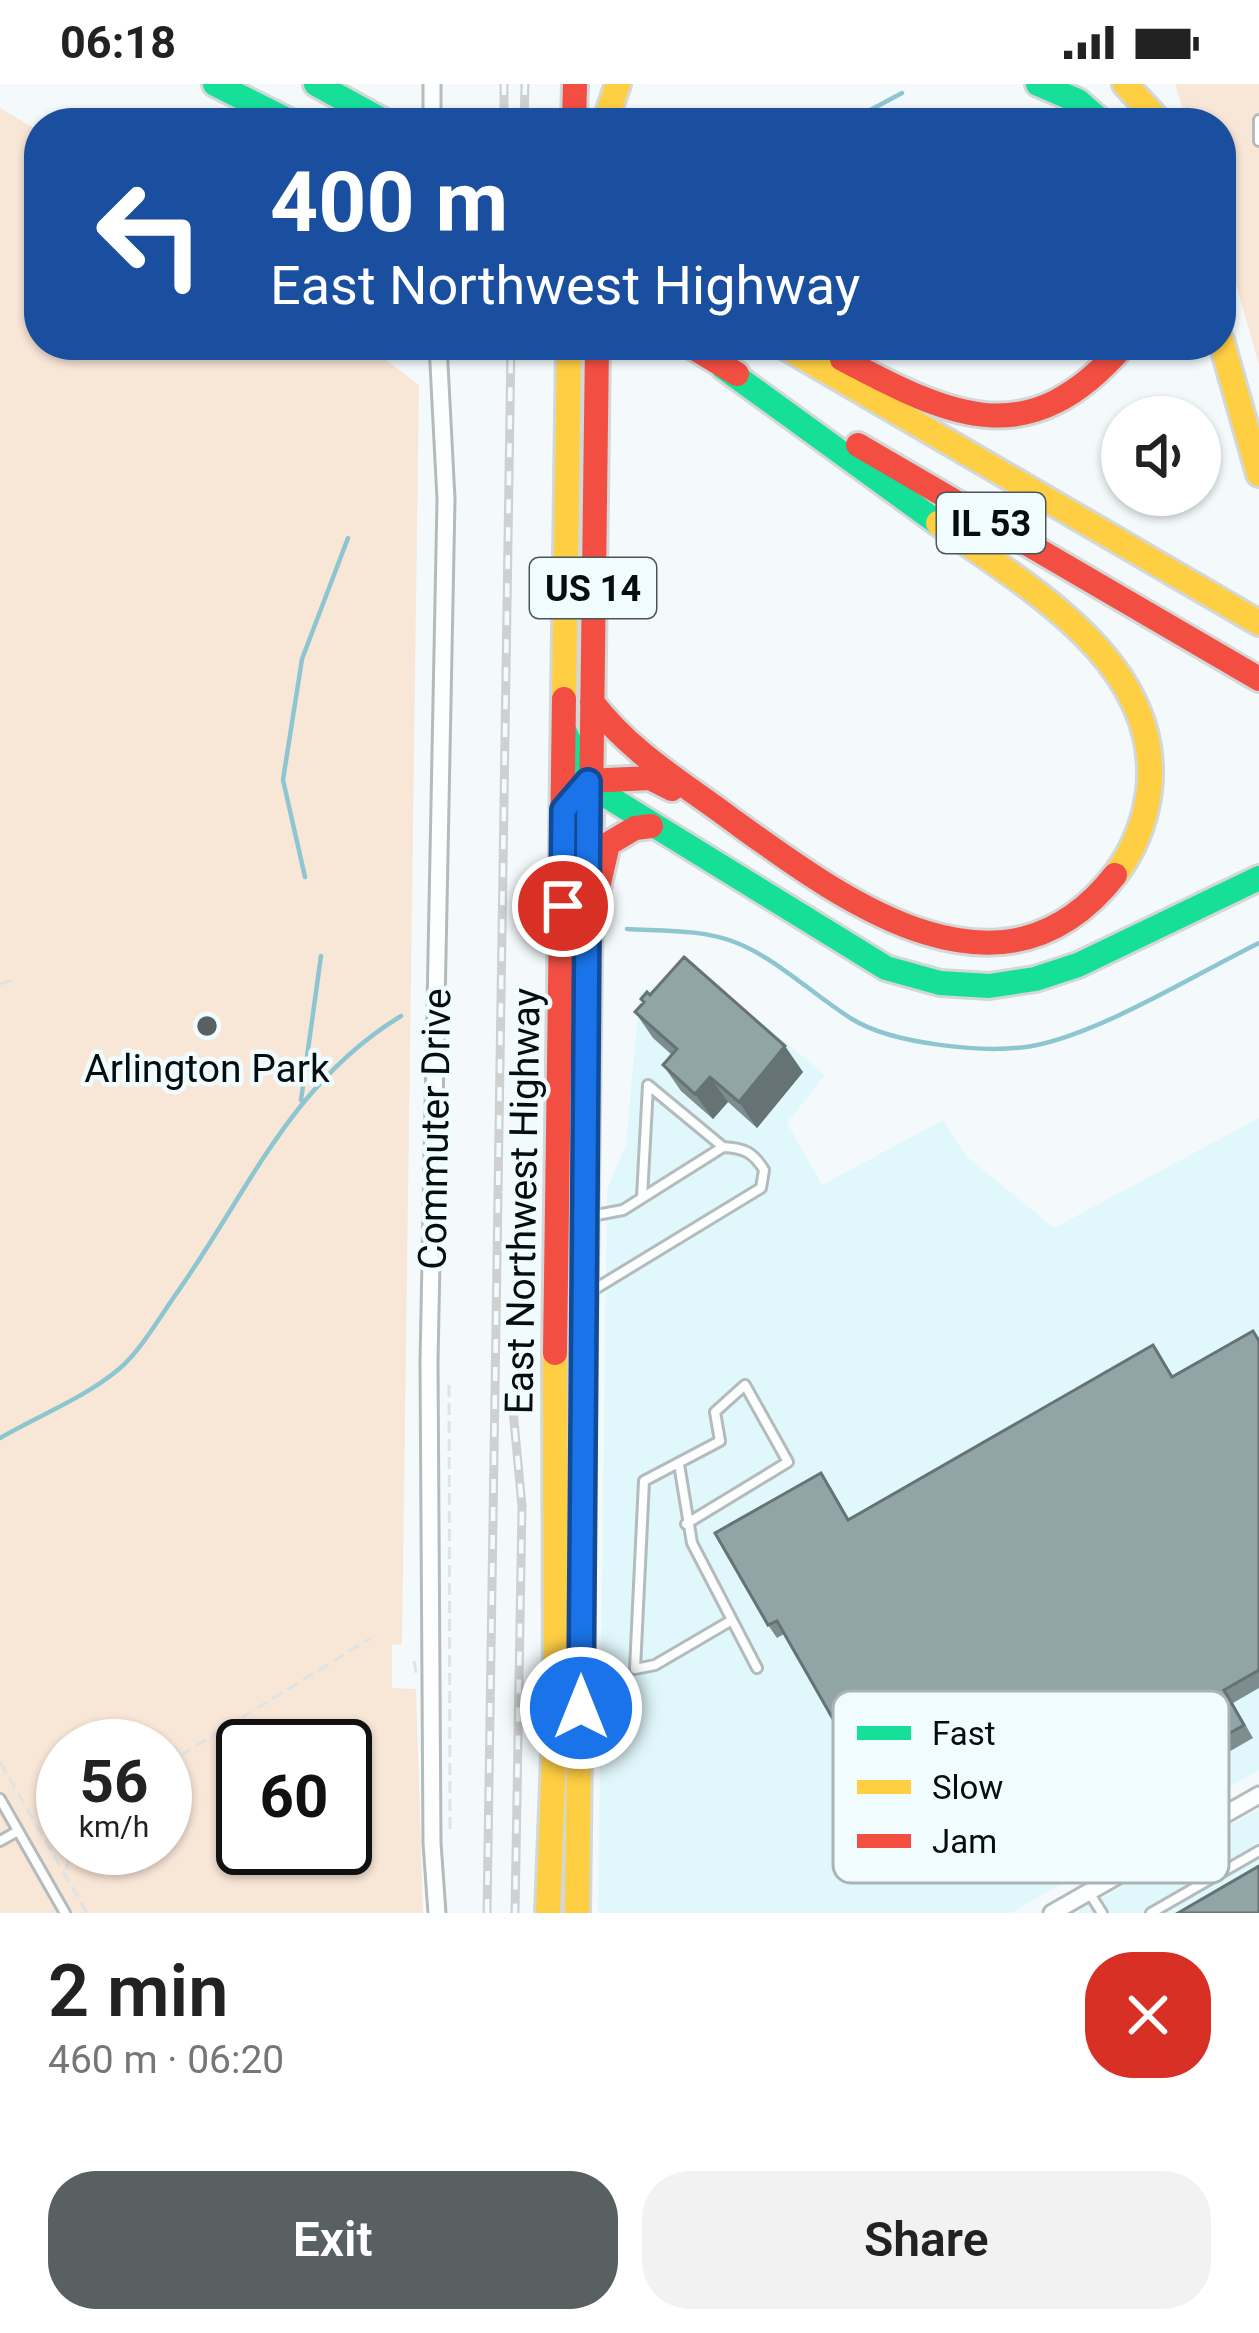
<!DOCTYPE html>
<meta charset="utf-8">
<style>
:root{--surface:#fff;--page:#f2f2f2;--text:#222;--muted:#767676;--accent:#586062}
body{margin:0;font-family:Roboto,sans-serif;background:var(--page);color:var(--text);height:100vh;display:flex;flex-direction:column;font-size:45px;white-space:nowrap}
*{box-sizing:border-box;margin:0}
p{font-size:39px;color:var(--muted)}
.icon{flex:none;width:66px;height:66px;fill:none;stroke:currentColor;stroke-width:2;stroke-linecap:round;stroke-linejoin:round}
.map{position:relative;height:1829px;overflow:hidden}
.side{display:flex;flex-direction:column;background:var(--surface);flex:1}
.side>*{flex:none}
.guide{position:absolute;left:24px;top:24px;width:1212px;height:252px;border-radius:48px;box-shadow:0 3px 9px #0004;background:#1a4fa0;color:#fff;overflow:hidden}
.controls{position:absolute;left:1101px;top:312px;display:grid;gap:24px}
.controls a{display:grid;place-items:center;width:120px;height:120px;border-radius:50%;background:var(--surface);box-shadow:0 3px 9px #0004;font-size:60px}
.speed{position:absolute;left:36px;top:1635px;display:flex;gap:24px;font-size:60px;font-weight:700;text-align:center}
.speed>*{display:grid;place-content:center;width:156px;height:156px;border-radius:50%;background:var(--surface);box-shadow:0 3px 9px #0004;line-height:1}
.speed small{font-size:30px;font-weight:400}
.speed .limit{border:6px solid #111;border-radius:18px;background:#fff;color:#111}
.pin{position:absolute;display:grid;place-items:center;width:102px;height:102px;color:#fff;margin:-51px;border:6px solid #fff;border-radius:50%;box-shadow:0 3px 12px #0007}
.me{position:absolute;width:132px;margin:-66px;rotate:0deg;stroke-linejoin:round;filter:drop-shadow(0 0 9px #0008)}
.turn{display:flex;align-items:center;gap:42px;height:252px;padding:0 48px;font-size:54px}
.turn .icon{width:156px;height:156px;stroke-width:2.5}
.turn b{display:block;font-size:84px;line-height:102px}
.round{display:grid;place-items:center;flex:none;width:126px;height:126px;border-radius:48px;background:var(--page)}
.headline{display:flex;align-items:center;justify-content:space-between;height:204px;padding:0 48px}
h1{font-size:72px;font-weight:600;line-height:90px}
.button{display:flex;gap:24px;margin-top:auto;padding:24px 48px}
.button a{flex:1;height:138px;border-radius:48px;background:var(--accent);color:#fff;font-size:48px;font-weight:600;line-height:138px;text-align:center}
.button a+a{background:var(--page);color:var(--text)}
.status{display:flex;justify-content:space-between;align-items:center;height:84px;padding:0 60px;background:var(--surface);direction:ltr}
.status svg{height:33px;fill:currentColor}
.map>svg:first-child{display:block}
</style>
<div class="status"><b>06:18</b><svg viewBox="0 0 49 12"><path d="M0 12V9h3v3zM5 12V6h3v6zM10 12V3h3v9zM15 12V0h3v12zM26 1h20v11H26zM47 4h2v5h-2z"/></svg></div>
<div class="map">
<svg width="1259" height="1829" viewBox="0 0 1259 1829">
<rect width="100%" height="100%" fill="#f4fafb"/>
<path fill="#e0f7fc" d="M 695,884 L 825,991 L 787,1039 L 822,1101 L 943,1036 L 966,1072 L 1054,1144 L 1259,1034 L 1259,1686 L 1011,1829 L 598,1829 L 607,1106 L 626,1060 L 640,909 Z
M 1259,1725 L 1259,1829 L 1075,1829 Z"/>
<path fill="#f8e7d7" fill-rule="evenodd" d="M 1175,0 L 1259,0 L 1259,281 L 1221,147 L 1221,39 L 1187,39 Z
M 0,24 L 39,47 L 39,261 L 366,261 L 419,301 L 402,1560 L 392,1561 L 392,1604 L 416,1605 L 423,1829 L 0,1829 ZM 63,1662 L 165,1662 L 165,1764 L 63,1764 ZM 243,1662 L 345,1662 L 345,1764 L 243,1764 Z"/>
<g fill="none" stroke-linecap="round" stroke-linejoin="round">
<path stroke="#8dc6d0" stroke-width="4.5" d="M 846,39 L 902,9
M 305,793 L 283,696 L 302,575 L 348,454
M 627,845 C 663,847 703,845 737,859 C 777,875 815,912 852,935 C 892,960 986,970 1032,962 C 1099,950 1196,890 1259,859
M 301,1016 L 321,872
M 0,1354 C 38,1332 86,1313 119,1285 C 140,1267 158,1236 174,1213 C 247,1111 289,1000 401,932"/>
<defs>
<path id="lane" d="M 1259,36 L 1259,57
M 591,1132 L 623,1126 L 723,1063 L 648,1001 L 642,1113
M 590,1208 L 761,1104 L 764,1086 C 753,1068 744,1064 723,1063
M 679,1380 L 692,1459 L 757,1584
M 686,1440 L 788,1378 L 745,1301 L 715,1328 L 720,1357 L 644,1397 L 635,1585 L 655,1581 L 732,1536
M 0,1715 L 65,1829
M 0,1757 L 18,1747
M 1090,1810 L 1102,1829
M 1151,1829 L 1259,1767"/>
<path id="street" d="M 432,0 L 432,39
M 437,1829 L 432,1759 L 429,1278 L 446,415 L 438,261
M 1052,1829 L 1259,1711"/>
<path id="fast" d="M 215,0 L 293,39
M 316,0 L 387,39
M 1038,0 L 1078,17 L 1103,39
M 723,283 L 938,439
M 565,648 L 588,697 L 610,714 L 886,884 L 940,899 L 989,902 L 1035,895 L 1078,881 L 1259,794"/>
<path id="slow" d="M 1125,0 L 1161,39
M 606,35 L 618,0
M 1221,256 L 1259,390
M 782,261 L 1259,539
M 938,439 C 1027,503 1164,578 1149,707 C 1145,738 1134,766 1115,791
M 564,615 L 569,261
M 548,1829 L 556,1620 L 555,1269
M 577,1829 L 584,1261"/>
<path id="jam" d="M 574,39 L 575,0
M 689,261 L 737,290
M 842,275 C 955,335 1029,370 1124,261
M 858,361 L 1259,595
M 592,618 C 631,669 680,697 731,735 C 842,815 1001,936 1115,791
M 564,726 L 588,697 L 650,694 L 672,705
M 586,856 L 608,760 L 635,744 L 651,742
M 584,1261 L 597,261
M 555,1269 L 564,615"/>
</defs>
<use href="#lane" stroke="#b3bbbc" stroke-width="14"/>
<use href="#street" stroke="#b3bbbc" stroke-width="21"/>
<use href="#fast" stroke="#d3d7d7" stroke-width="30"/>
<use href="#slow" stroke="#d3d7d7" stroke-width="30"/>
<use href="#jam" stroke="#d3d7d7" stroke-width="30"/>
<path stroke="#e0e3e3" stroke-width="3" stroke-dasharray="12 6" stroke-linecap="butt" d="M 0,900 L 12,896
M 449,1301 L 450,1748
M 414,1577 L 417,1593
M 0,1678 L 87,1829
M 165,1681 L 371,1554
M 66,1786 L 71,1764"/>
<use href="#lane" stroke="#fdfefe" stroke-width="8"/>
<use href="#street" stroke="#fdfefe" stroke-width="15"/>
<use href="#fast" stroke="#16e098" stroke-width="24"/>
<use href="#slow" stroke="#ffcf43" stroke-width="24"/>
<use href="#jam" stroke="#f24e42" stroke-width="24"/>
<defs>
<path id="rail" d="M 504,39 L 504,0
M 524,39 L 525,0
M 512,1316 L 522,1422 L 515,1829
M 487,1829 L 511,261"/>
</defs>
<use href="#rail" stroke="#cfd1d1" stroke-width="9"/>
<use href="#rail" stroke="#f1fcfe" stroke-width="4.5" stroke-dasharray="14" stroke-linecap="butt"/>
</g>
<path fill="#7d8d8f" d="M 650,911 L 803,988 L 757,1044 L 728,1018 L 713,1035 L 681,1007 L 663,981 L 672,971 L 653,954 L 635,928 L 643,919 L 641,915 Z
M 1253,1247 L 1259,1255 L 1259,1604 L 1233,1619 L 1253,1654 L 1135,1722 L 1114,1688 L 953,1781 L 919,1724 L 894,1739 L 784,1550 L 777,1554 L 768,1541 L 830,1402 L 849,1435 L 1153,1261 L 1173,1292 Z"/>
<path fill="#667374" d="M 785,962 L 803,988 L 757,1044 L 739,1018 Z
M 710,993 L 728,1018 L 713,1035 L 695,1010 Z"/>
<path fill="#91a4a6" stroke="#667374" stroke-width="3" d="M 684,873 L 785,962 L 739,1018 L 710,993 L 695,1010 L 663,981 L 677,965 L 635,928 L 644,918 L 641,915 L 647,908 L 650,911 Z
M 1253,1247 L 1259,1257 L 1259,1586 L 1224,1606 L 1244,1641 L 1126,1709 L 1106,1675 L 944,1768 L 911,1711 L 885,1726 L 777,1537 L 768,1541 L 715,1449 L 821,1389 L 848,1436 L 1153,1261 L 1172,1293 Z
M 1259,1782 L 1259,1829 L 1178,1829 Z"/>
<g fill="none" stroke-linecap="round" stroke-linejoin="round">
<defs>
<path id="route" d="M 563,822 L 564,726 L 588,698 L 581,1624"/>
</defs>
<use href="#route" stroke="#114b97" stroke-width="30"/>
<use href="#route" stroke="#1a73e8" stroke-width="21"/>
</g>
<circle fill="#586062" stroke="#f1fcfe" stroke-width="4.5" cx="207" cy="942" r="12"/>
<g text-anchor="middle" stroke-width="9" stroke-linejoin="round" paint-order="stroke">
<g fill="#f1fcfe" stroke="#4b5557" stroke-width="3">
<rect x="937" y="409" width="108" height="60" rx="9"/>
<rect x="530" y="474" width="126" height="60" rx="9"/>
</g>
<g font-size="36" font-weight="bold" fill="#040d0f">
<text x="991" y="452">IL 53</text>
<text x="593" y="517">US 14</text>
</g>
<g font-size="39" fill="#040d0f" stroke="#f1fcfe">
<text x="207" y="998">Arlington Park</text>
</g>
<g font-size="39" fill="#040d0f" stroke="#f1fcfe">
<text transform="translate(434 1045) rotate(-89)" y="14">Commuter Drive</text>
<text transform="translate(522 1117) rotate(-89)" y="14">East Northwest Highway</text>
</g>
</g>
<rect x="833" y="1607" width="396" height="192" rx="18" fill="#f1fcfe" stroke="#aab4b6" stroke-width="3"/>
<rect x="857" y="1642" width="54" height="14" fill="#16e098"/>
<rect x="857" y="1696" width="54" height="14" fill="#ffcf43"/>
<rect x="857" y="1750" width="54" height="14" fill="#f24e42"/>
<g font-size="33" fill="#040d0f">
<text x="932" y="1661">Fast</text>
<text x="932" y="1715">Slow</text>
<text x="932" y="1769">Jam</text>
</g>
</svg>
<div class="controls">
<a><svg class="icon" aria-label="sound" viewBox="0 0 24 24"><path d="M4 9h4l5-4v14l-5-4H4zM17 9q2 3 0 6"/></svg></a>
</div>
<div class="speed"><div>56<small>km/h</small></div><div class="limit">60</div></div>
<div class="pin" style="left:563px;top:822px;background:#d93025"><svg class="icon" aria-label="arrive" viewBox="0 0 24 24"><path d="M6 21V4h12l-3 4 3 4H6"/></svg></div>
<svg class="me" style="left:581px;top:1624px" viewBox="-20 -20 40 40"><circle r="17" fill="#1a73e8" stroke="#fff" stroke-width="3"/><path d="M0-11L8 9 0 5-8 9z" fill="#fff"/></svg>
<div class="guide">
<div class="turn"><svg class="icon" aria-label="left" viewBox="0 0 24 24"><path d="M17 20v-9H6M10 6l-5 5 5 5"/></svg><div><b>400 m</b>East Northwest Highway</div></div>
</div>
</div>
<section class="side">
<div class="headline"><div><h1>2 min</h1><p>460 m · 06:20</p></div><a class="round" style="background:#d93025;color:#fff"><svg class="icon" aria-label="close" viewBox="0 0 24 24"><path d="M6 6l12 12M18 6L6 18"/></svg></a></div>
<div class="button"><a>Exit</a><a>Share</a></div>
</section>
